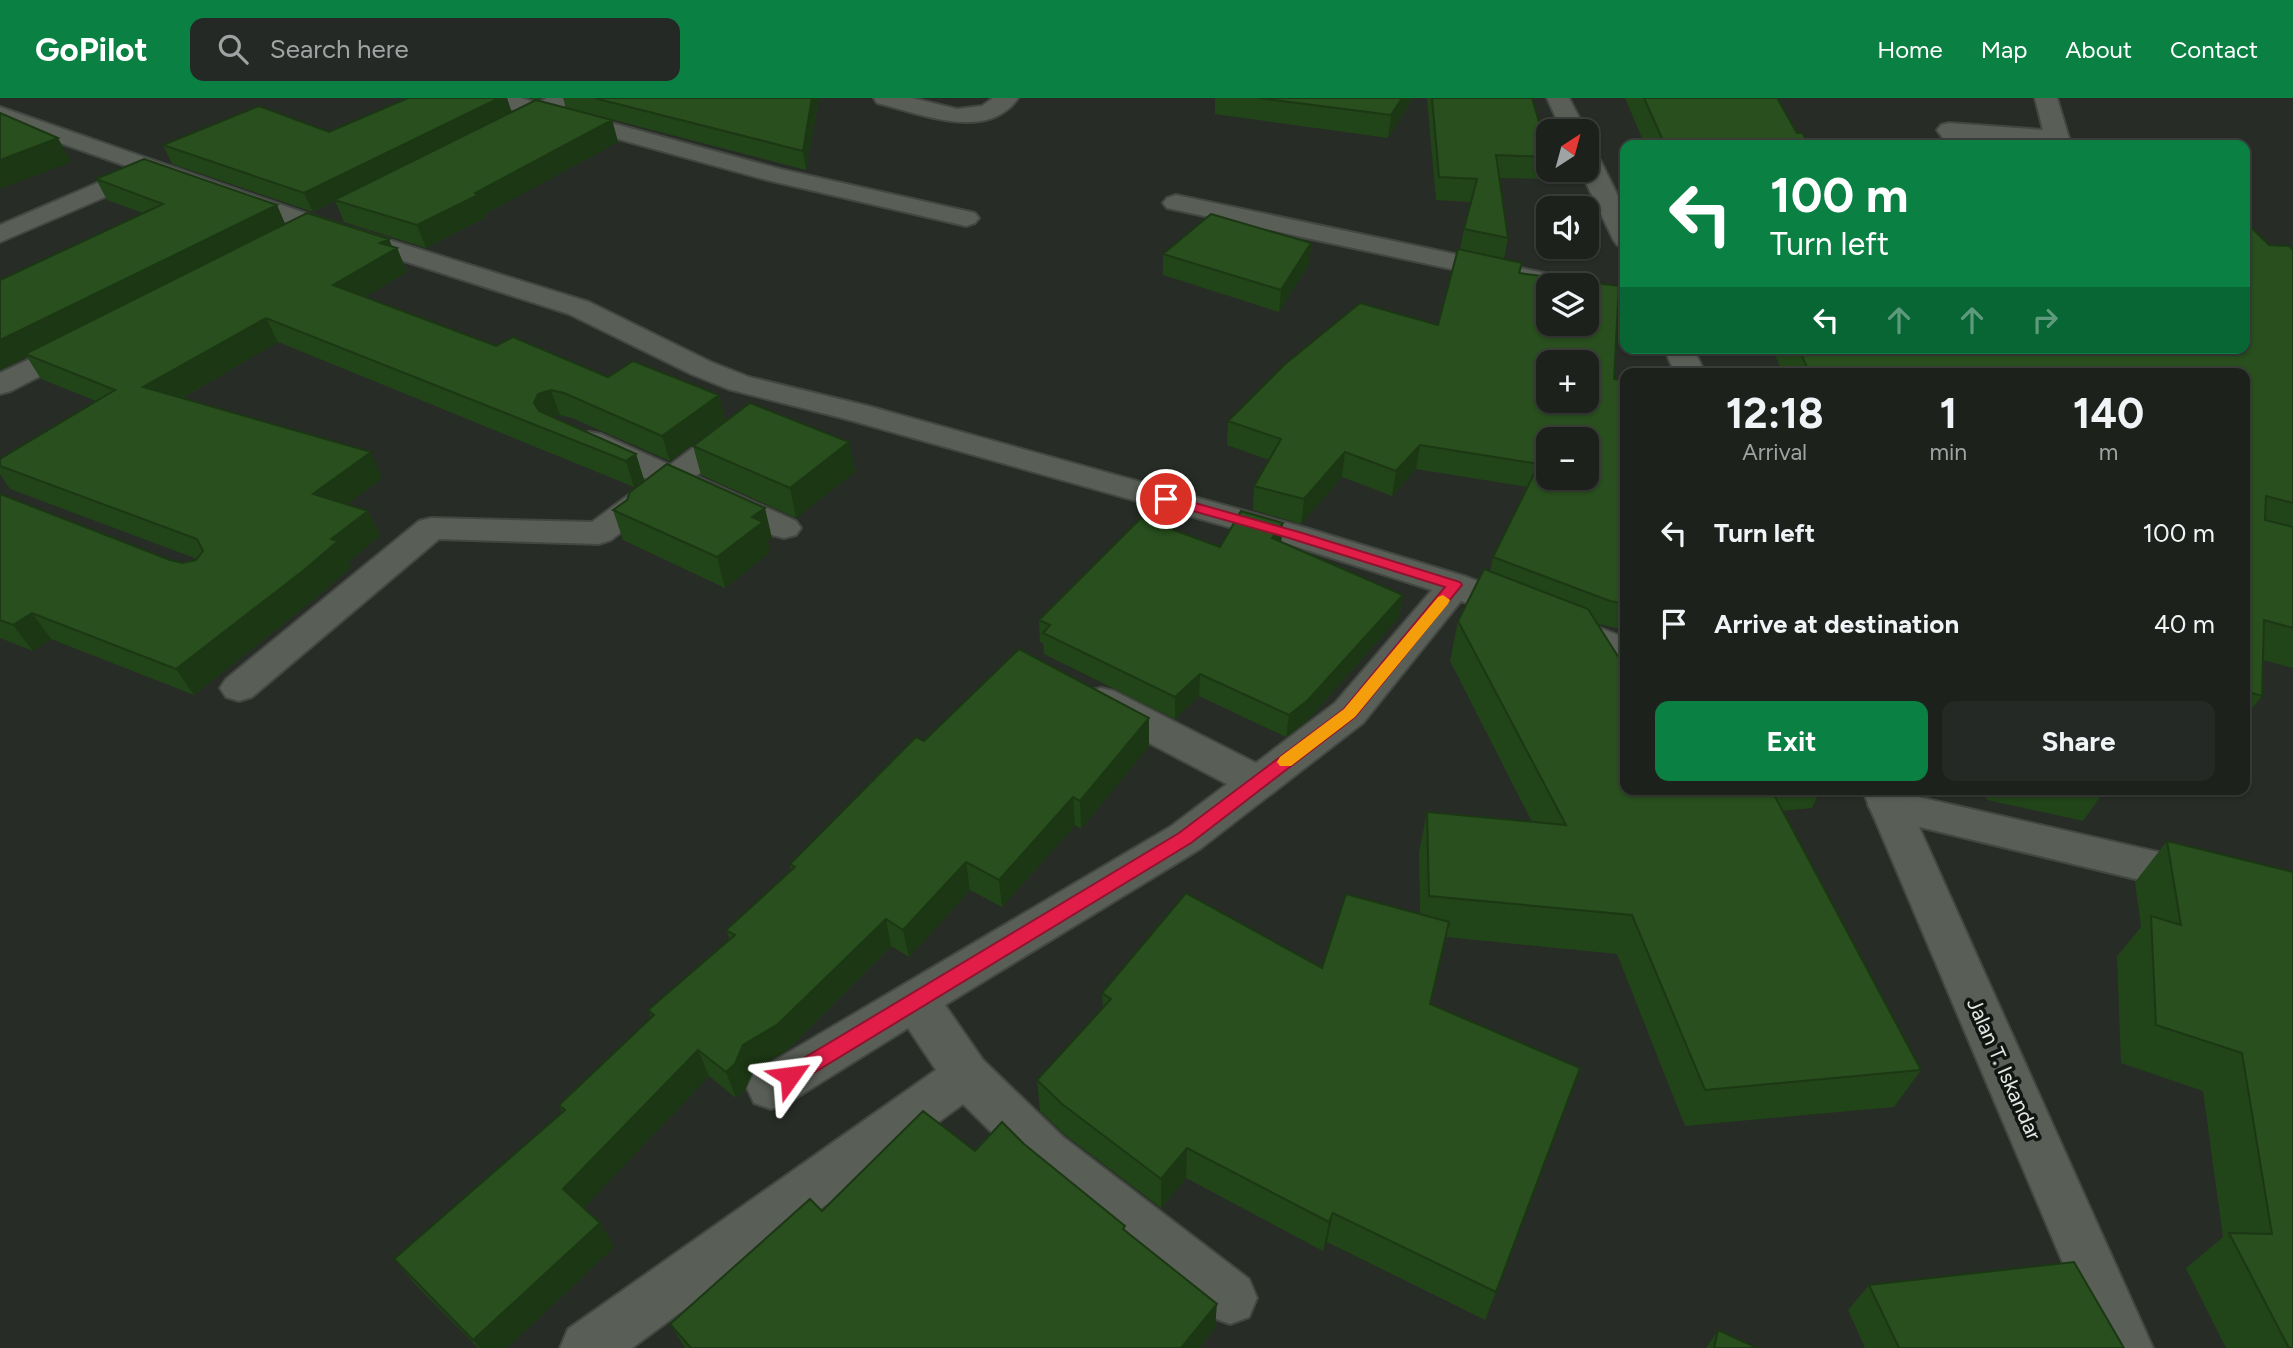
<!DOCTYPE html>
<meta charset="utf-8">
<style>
:root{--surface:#1d211c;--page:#252925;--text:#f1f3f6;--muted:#a0a3a3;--line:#3b3e3b;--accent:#0b8043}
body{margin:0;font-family:Figtree,sans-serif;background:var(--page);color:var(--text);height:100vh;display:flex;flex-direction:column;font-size:26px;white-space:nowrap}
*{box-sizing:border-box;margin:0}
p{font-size:23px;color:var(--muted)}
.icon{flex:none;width:38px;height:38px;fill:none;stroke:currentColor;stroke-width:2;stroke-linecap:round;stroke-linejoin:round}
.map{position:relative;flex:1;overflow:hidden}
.drawer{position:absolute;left:1620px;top:270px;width:630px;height:427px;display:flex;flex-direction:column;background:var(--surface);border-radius:14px;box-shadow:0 2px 5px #0004,0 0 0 2px var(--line)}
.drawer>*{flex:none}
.hud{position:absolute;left:1620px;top:42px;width:630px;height:214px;border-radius:14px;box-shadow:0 2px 5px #0004,0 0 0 2px var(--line);background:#0b8043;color:#fff;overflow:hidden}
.needle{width:46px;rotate:36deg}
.fabs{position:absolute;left:1536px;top:21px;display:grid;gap:14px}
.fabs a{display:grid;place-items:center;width:63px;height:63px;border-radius:14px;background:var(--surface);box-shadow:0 2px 5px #0004,0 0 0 2px var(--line);font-size:35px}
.pin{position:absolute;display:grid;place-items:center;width:60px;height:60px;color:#fff;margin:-30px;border:4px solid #fff;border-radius:50%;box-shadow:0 2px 7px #0007}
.me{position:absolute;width:77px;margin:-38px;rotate:59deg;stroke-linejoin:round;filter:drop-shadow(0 0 5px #0008)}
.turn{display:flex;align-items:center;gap:24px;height:147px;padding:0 35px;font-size:32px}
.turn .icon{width:91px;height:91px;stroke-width:2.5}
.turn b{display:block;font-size:49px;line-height:60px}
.lanes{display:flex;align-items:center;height:66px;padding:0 35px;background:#0003;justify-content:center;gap:35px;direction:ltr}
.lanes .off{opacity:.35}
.eta{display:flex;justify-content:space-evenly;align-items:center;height:119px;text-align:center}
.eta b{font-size:42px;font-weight:700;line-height:49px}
.action{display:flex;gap:14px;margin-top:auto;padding:14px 35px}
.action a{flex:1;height:80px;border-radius:14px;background:var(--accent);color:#fff;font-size:28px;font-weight:700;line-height:80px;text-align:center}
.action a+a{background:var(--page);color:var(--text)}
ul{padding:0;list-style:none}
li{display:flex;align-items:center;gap:21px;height:91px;padding:0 35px}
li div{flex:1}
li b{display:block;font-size:26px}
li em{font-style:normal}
header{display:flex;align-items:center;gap:42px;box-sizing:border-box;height:98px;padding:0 35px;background:var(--accent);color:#fff}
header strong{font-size:33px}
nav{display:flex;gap:38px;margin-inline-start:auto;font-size:24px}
.search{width:490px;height:63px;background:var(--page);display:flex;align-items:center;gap:18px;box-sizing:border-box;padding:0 24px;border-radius:14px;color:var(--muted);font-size:26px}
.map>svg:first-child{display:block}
</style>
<header>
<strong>GoPilot</strong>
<div class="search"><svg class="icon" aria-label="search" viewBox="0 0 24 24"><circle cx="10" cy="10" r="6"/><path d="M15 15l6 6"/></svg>Search here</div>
<nav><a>Home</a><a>Map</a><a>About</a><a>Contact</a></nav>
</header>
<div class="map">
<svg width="2293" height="1250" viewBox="0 0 2293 1250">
<rect width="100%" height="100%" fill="#272c26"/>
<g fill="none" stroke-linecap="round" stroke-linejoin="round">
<defs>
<path id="minor" d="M 484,0 L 521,0 L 537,5 L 547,0 L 575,0 L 560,11 L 780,71 L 975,115 L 979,120 L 975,125 L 966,128 L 767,82 L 542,20 L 515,34 L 499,34 L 495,29 L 499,24 L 519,14 L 487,5 Z
M 874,0 L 912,0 L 957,11 L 982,8 L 993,0 L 1018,0 C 987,45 919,15 877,5 Z
M 2035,0 L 2057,0 L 2069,40 L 2065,45 L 2057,47 L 1967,40 L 1972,47 L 1948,47 L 1937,32 L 1941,27 L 1949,25 L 2043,32 Z
M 0,9 L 322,121 L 589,204 L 711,264 L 749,279 L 868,308 L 1306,430 L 1467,479 L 1626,540 L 1626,567 L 1461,503 L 1363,625 L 1200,751 L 945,907 L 983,962 L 1063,1039 L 1249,1181 L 1257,1200 L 1249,1219 L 1230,1226 L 1211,1219 L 1029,1071 L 963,1006 L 632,1250 L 560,1250 L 568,1231 L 936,972 L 908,930 L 788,1005 L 771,1011 L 754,1005 L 747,990 L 754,975 L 1170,729 L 1227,686 L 1088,613 L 1082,603 L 1088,593 L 1101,590 L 1114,593 L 1256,665 L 1335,605 L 1432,492 L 1282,444 L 846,321 L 728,291 L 691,276 L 569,216 L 304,131 L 154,78 L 0,144 L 0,127 L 132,70 L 0,24 Z
M 1176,97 L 1563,179 L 1573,181 L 1577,187 L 1549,187 L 1549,192 L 1167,110 L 1163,105 L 1167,100 Z
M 1587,185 L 1626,193 L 1626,209 L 1587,201 L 1587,187 L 1577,187 Z
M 79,238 L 89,241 L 93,247 L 89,253 L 11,293 L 0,296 L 0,275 Z
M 738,322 L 749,324 L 753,331 L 749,338 L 696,378 L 796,423 L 801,430 L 796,437 L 784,440 L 772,437 L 675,393 L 611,442 L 599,446 L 439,441 L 252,599 L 239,603 L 226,599 L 220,590 L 226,581 L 419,423 L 431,420 L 592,424 L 649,382 L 579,350 L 574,343 L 579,336 L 590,334 L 601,336 L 670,367 L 727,324 Z
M 1888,692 L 2293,785 L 2293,819 L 1874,718 L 1868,707 L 1874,696 Z"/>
<path id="tertiary" d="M 1547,0 L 1569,0 L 1586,33 L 1562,33 Z
M 1587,53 L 1596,55 L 1599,60 L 1626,114 L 1626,149 L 1617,147 L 1613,141 L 1580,72 L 1587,72 Z
M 1664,250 L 1693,250 L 1705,275 L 1675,275 Z
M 1862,691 L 1902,691 L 2153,1250 L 2099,1250 Z"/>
</defs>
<use href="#minor" stroke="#434742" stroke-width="4"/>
<use href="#tertiary" stroke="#434742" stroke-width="4"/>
<use href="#minor" fill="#595f57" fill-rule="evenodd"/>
<use href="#tertiary" fill="#595f57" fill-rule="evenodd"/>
</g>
<path fill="#224419" d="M 408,0 L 507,0 L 511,14 L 536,2 L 530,0 L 541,0 L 537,2 L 566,10 L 563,0 L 819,0 L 806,72 L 583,14 L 612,22 L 618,44 L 485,116 L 486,119 L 426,150 L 344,124 L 335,103 L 313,114 L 172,66 L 163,47 L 329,34 Z
M 1215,0 L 1413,0 L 1388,40 L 1215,16 Z
M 1427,0 L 1532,0 L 1549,56 L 1549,62 L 1545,81 L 1499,80 L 1508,140 L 1504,161 L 1522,165 L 1520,175 L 1614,281 L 1620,316 L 1626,316 L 1626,532 L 1598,526 L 1626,691 L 1821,691 L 1812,710 L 1782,713 L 1921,972 L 1894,1009 L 1685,1028 L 1617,856 L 1446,839 L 1430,906 L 1496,1194 L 1485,1222 L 1327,1144 L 1323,1153 L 1186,1080 L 1161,1110 L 1065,1037 L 1040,1013 L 1037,982 L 1103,911 L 1102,895 L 1322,870 L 1420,816 L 1419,754 L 1427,714 L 1532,724 L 1450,563 L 1458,523 L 1490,474 L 1493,459 L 1527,389 L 1416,371 L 1392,398 L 1342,379 L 1301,426 L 1253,412 L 1254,388 L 1269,362 L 1227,347 L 1228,323 L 1438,227 L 1460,152 L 1464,131 L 1471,104 L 1436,102 Z
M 1625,0 L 1777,0 L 1797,35 L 1810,47 L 1645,47 Z
M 96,81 L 277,107 L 285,126 L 389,141 L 392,148 L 397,150 L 407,174 L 364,199 L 496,248 L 608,279 L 719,297 L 725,322 L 670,363 L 572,320 L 560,317 L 553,319 L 636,356 L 644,382 L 634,389 L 278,244 L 182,300 L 382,380 L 347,406 L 368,413 L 380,438 L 348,464 L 351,469 L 318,498 L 194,597 L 51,541 L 33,553 L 0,540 L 0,396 L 170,462 L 182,465 L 197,461 L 10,391 L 0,376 L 0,361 L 96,303 L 41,281 L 27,259 L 0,272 L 143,115 L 107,102 Z
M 1311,145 L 1309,166 L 1279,214 L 1163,177 L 1163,156 Z
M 2269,147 L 2293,152 L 2293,570 L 2263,562 L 2262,598 L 2245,619 L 2245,275 L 1783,275 L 1772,250 L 1943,250 L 1944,252 L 2009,255 L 2008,250 L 2245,250 Z
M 849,344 L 855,374 L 796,420 L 701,377 L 693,348 Z
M 613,412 L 772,440 L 767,443 L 770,454 L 725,490 L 623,442 Z
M 1283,425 L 1281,444 L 1403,497 L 1399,519 L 1306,624 L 1286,639 L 1199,598 L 1175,621 L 1044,556 L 1043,545 L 1040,544 L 1039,522 Z
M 1149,620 L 1149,648 L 1081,731 L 1075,727 L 1002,809 L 970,792 L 909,859 L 891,848 L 787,952 L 753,973 L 745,992 L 736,1000 L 709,978 L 583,1110 L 600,1125 L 614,1149 L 507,1250 L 478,1250 L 414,1185 L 394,1161 L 562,1014 L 559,1007 L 651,919 L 648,912 L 730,842 L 726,832 L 791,772 L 790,766 L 924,643 Z
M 1985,691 L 2106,691 L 2083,723 L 1987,702 Z
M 2167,743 L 2293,774 L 2293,1250 L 2226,1250 L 2186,1170 L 2223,1139 L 2203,993 L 2121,965 L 2117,858 L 2141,829 L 2135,784 Z
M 1024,1046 L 1126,1133 L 1215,1230 L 1199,1250 L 685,1250 L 670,1226 L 822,1113 L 975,1053 Z
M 1869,1187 L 2124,1250 L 1865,1250 L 1848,1212 Z
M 1718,1232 L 1757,1250 L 1706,1250 Z"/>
<path fill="#1c3714" d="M 499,0 L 507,0 L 512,15 L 313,114 L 304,95 Z
M 812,0 L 819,0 L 806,72 L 803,53 Z
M 1402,0 L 1413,0 L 1388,40 L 1391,17 Z
M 612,22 L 618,44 L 485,116 L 486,119 L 426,150 L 417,127 L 475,95 Z
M 58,40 L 71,64 L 0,91 L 0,62 Z
M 277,107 L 286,128 L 25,256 L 27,259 L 0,272 L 0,242 Z
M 389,141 L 393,152 L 397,150 L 407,174 L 343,211 L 333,187 L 380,145 Z
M 1311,145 L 1309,166 L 1279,214 L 1281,192 Z
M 266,220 L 278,244 L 157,314 L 143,289 Z
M 551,292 L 560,317 L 547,321 L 543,330 L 534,305 L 538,296 Z
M 719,297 L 725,322 L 670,363 L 662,338 Z
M 849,344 L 855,374 L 796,420 L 790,390 Z
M 1420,347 L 1416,371 L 1392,398 L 1396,373 Z
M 371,354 L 382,380 L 327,421 L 313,396 Z
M 1345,354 L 1342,379 L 1301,426 L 1304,401 Z
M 636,356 L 644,382 L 634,389 L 626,363 Z
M 765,410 L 772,440 L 767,443 L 770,454 L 725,490 L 717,459 L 752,419 Z
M 368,413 L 380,438 L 348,464 L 351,469 L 318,498 L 194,597 L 176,571 L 331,441 Z
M 1283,425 L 1281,447 L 1272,440 Z
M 1403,497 L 1399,519 L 1306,624 L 1286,639 L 1289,617 Z
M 32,515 L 51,541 L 33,553 L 13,527 Z
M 1200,576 L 1199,598 L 1175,621 L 1175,599 Z
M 1149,620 L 1149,648 L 1081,731 L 1080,703 Z
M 1073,699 L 1075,727 L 1002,809 L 999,782 Z
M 966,764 L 970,792 L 909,859 L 903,832 Z
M 886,821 L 891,848 L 787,952 L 753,973 L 745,992 L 736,1000 L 726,974 L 743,947 Z
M 698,952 L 709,978 L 578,1116 L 563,1091 Z
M 1187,1050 L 1186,1080 L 1161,1110 L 1161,1081 Z
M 1333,1115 L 1327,1144 L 1323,1153 L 1329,1124 Z
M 600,1125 L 614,1149 L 507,1250 L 480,1250 L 473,1242 Z
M 1217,1206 L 1215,1230 L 1199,1250 L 1181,1250 Z"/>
<path fill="#284f1d" stroke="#1c3714" stroke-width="2" fill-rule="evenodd" d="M 408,0 L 499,0 L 304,95 L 163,47 L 259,8 L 329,34 Z
M 594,0 L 812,0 L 803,53 Z
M 1259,0 L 1402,0 L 1391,17 Z
M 1432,0 L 1532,0 L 1549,59 L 1496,57 L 1508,140 L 1464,131 L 1477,81 L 1439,79 Z
M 1644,0 L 1777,0 L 1797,35 L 1802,35 L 1810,47 L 1665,47 Z
M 536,2 L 612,22 L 475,95 L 478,97 L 417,127 L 334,102 Z
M 0,15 L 58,40 L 0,62 Z
M 144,61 L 277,107 L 0,242 L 0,182 L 163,106 L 96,81 Z
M 307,115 L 389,141 L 380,145 L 397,150 L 333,187 L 496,248 L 513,239 L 608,279 L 633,263 L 719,297 L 662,338 L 564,295 L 551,292 L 538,296 L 534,305 L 539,313 L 636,356 L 626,363 L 266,220 L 143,289 L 371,354 L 313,396 L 368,413 L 331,441 L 338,443 L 304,472 L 176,571 L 32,515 L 13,527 L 0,522 L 0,396 L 170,462 L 182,465 L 196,462 L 203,453 L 197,441 L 0,368 L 0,361 L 115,292 L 25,256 Z
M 1211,116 L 1311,145 L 1281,192 L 1163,156 Z
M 2245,123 L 2269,147 L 2289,148 L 2293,152 L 2293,405 L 2266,398 L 2265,422 L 2293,429 L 2293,530 L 2264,522 L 2262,598 L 2245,593 L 2245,275 L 1810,275 L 1798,250 L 1943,250 L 1944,252 L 2031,256 L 2030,250 L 2245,250 Z
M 1458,151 L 1522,165 L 1519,175 L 1619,188 L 1614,281 L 1621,282 L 1620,316 L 1626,316 L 1626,506 L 1610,503 L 1493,459 L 1539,366 L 1420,347 L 1396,373 L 1345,354 L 1304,401 L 1254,388 L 1281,341 L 1228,323 L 1284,267 L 1360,205 L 1438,227 ZM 1549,187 L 1587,187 L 1587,226 L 1549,226 ZM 1549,264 L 1587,264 L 1587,303 L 1549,303 ZM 1549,341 L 1587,341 L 1587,380 L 1549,380 Z
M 750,305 L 849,344 L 790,390 L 693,348 Z
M 667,366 L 765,410 L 752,419 L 763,424 L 717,459 L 613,412 L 627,402 L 630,394 Z
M 1241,413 L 1283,425 L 1272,440 L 1403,497 L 1308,602 L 1289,617 L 1200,576 L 1175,599 L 1043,535 L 1050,527 L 1039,522 L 1141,420 L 1220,449 Z
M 1484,471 L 1588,511 L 1626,571 L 1626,691 L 1771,691 L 1921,972 L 1705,992 L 1632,817 L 1429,798 L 1427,714 L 1566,727 L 1458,523 Z
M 1019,551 L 1149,620 L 1080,703 L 1073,699 L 999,782 L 966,764 L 903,832 L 886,821 L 778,926 L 743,947 L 735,966 L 726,974 L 698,952 L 563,1091 L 600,1125 L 473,1242 L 394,1161 L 565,1012 L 559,1007 L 654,917 L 648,912 L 735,837 L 726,832 L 795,769 L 790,766 L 916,639 L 924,643 Z
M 2167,743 L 2293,774 L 2293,1250 L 2289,1250 L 2229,1135 L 2272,1136 L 2242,955 L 2156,927 L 2151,818 L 2181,827 Z
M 1186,795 L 1322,870 L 1346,796 L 1449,824 L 1430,906 L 1580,970 L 1496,1194 L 1333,1115 L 1329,1124 L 1187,1050 L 1161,1081 L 1062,1006 L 1037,982 L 1111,901 L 1102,895 Z
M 923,1013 L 975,1053 L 1002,1024 L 1024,1046 L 1125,1128 L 1123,1131 L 1217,1206 L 1181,1250 L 691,1250 L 670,1226 L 810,1101 L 822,1113 Z
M 2074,1164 L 2124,1250 L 1899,1250 L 1869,1187 Z
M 1718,1232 L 1757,1250 L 1714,1250 Z"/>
<path fill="#e11d48" stroke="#92132f" stroke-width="2" d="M 1166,397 L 1299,434 L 1460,484 L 1462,487 L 1355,619 L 1191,745 L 797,985 L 790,987 L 784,985 L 781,978 L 784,972 L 1179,735 L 1344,611 L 1445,489 L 1289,440 L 1161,404 L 1159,401 Z"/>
<path fill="#f59e0b" d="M 1443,497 L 1450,502 L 1448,506 L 1355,619 L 1291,668 L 1280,668 L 1277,664 L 1280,659 L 1344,611 L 1438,499 Z"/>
<g text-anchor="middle" stroke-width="7" stroke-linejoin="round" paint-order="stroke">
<g font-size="21" fill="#e3e7e2" stroke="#111411">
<text transform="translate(2004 971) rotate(66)" y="7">Jalan T. Iskandar</text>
</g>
</g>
</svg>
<div class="fabs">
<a><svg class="needle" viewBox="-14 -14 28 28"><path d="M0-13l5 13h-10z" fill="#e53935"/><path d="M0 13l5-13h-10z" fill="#a0a3a3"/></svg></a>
<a><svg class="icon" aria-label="sound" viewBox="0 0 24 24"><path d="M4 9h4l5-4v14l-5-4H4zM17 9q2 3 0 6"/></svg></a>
<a><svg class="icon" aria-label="layers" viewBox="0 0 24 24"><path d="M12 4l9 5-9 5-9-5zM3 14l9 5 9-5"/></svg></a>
<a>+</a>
<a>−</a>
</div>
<div class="pin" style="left:1166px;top:401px;background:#d93025"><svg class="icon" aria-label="arrive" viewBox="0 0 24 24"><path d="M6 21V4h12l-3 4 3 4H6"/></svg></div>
<svg class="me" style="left:790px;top:978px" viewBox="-20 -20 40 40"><path d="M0-17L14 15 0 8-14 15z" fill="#e11d48" stroke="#fff" stroke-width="4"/></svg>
<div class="hud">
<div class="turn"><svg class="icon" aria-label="left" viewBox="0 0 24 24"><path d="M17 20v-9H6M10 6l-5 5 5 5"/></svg><div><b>100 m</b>Turn left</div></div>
<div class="lanes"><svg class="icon" aria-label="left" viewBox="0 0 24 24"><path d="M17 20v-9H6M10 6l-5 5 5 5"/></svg><svg class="icon off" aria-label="ahead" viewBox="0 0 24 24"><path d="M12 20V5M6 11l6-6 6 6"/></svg><svg class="icon off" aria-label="ahead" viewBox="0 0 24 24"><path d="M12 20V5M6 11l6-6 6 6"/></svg><svg class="icon off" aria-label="right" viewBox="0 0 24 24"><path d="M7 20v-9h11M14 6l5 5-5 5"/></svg></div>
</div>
<section class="drawer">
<div class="eta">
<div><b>12:18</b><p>Arrival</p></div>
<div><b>1</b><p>min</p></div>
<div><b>140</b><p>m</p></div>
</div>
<ul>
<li><svg class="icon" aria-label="left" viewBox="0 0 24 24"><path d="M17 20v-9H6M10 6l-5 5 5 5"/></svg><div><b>Turn left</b></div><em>100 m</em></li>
<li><svg class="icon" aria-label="arrive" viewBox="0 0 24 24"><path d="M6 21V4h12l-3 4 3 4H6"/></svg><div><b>Arrive at destination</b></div><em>40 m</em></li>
</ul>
<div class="action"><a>Exit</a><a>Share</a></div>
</section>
</div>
